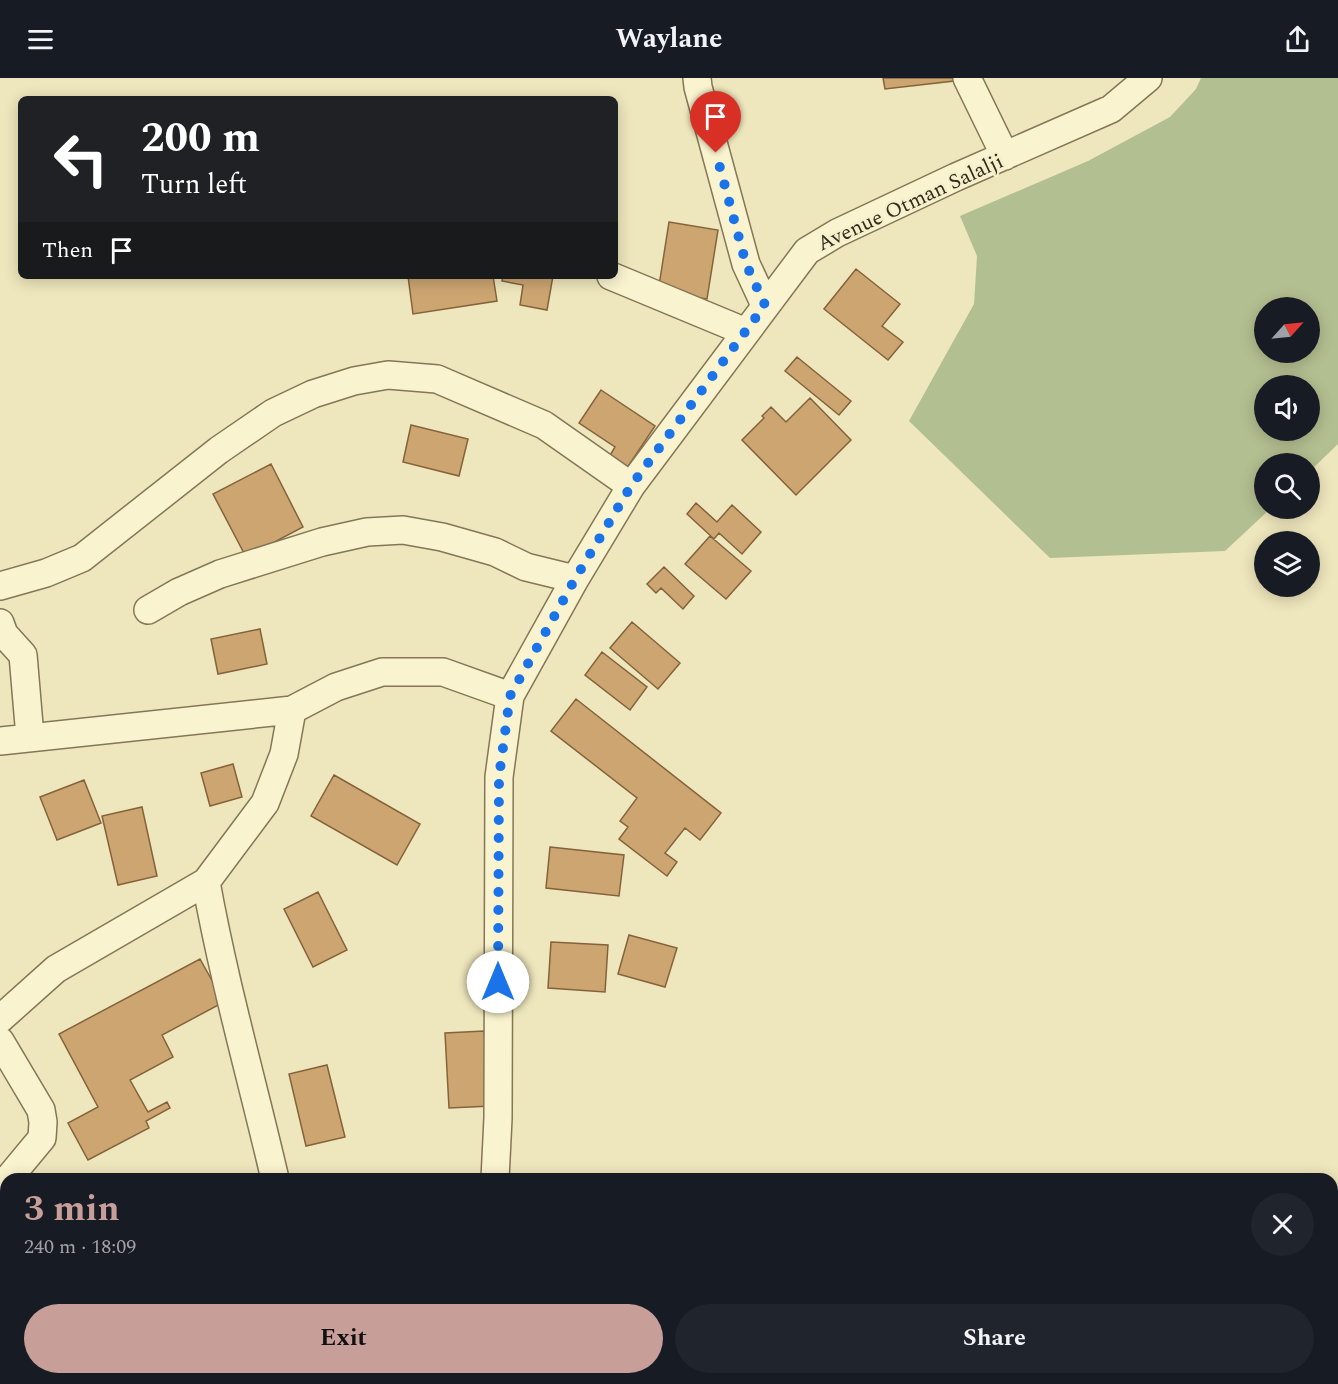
<!DOCTYPE html>
<meta charset="utf-8">
<style>
:root{--surface:#171b24;--page:#20242c;--text:#f1f3f6;--muted:#9ea1a6;--accent:#c79e98}
body{margin:0;font-family:Spectral,serif;background:var(--page);color:var(--text);height:100vh;display:flex;flex-direction:column;font-size:22px;white-space:nowrap}
*{box-sizing:border-box;margin:0}
p{font-size:20px;color:var(--muted)}
.icon{flex:none;width:33px;height:33px;fill:none;stroke:currentColor;stroke-width:2;stroke-linecap:round;stroke-linejoin:round}
.map{position:relative;flex:1;overflow:hidden}
.side{position:absolute;left:0px;top:1095px;width:1338px;height:212px;display:flex;flex-direction:column;background:var(--surface);border-radius:18px 18px 0 0;box-shadow:0 3px 15px #0003}
.side>*{flex:none}
.top-card{position:absolute;left:18px;top:18px;width:600px;height:183px;border-radius:9px;box-shadow:0 3px 15px #0003;background:#202124;color:#fff;overflow:hidden}
.needle{width:39px;rotate:63deg}
.tools{position:absolute;left:1254px;top:219px;display:grid;gap:12px}
.tools a{display:grid;place-items:center;width:66px;height:66px;border-radius:50%;background:var(--surface);box-shadow:0 3px 15px #0003;font-size:30px}
.pin{position:absolute;display:grid;place-items:center;width:51px;height:51px;color:#fff;margin:-62px -26px;border-radius:50% 50% 50% 0;rotate:-45deg;box-shadow:0 0 6px #0007}
.pin .icon{rotate:45deg}
.me{position:absolute;width:66px;margin:-33px;rotate:0deg;stroke-linejoin:round;filter:drop-shadow(0 0 4px #0008)}
.turn{display:flex;align-items:center;gap:21px;height:126px;padding:0 24px;font-size:27px}
.turn .icon{width:78px;height:78px;stroke-width:2.5}
.turn b{display:block;font-size:42px;line-height:51px}
.then{display:flex;align-items:center;height:57px;padding:0 24px;background:#0003;gap:12px;font-size:22px}
.round{display:grid;place-items:center;flex:none;width:63px;height:63px;border-radius:32px;background:var(--page)}
.summary{display:flex;align-items:center;justify-content:space-between;height:102px;padding:0 24px}
h1{font-size:36px;font-weight:700;line-height:45px;color:var(--accent)}
.action{display:flex;gap:12px;margin-top:auto;padding:12px 24px}
.action a{flex:1;height:69px;border-radius:36px;background:var(--accent);color:#111;font-size:24px;font-weight:700;line-height:69px;text-align:center}
.action a+a{background:var(--page);color:var(--text)}
header{display:flex;justify-content:space-between;align-items:center;height:78px;padding:0 24px;background:var(--surface);font-size:27px;font-weight:700}
.map>svg:first-child{display:block}
</style>
<header><svg class="icon" aria-label="menu" viewBox="0 0 24 24"><path d="M4 6h16M4 12h16M4 18h16"/></svg>Waylane<svg class="icon" aria-label="share" viewBox="0 0 24 24"><path d="M12 15V3M7 8l5-5 5 5M5 13v7h14v-7"/></svg></header>
<div class="map">
<svg width="1338" height="1306" viewBox="0 0 1338 1306">
<rect width="100%" height="100%" fill="#eee6bc"/>
<path fill="#b2bf90" fill-rule="evenodd" d="M 1201,0 L 1338,0 L 1338,366 L 1310,393 L 1310,386 L 1264,386 L 1264,430 L 1270,431 L 1225,473 L 1050,480 L 909,343 L 974,226 L 977,178 L 960,138 L 1088,83 L 1170,39 L 1196,11 ZM 1264,230 L 1310,230 L 1310,274 L 1264,274 ZM 1264,308 L 1310,308 L 1310,352 L 1264,352 Z"/>
<path fill="#cca571" stroke="#84633b" stroke-width="1.5" d="M 883,0 L 954,0 L 954,3 L 885,11 Z
M 669,144 L 718,152 L 707,221 L 658,214 Z
M 856,191 L 900,226 L 882,248 L 903,264 L 888,282 L 824,231 Z
M 408,198 L 493,198 L 497,223 L 413,236 Z
M 503,198 L 553,198 L 547,232 L 520,227 L 523,207 L 502,203 Z
M 797,279 L 851,323 L 839,337 L 785,293 Z
M 601,312 L 655,348 L 627,390 L 609,379 L 615,369 L 579,345 Z
M 810,320 L 851,362 L 796,417 L 742,362 L 764,340 L 762,338 L 771,329 L 786,344 Z
M 411,347 L 468,361 L 459,398 L 403,384 Z
M 271,386 L 303,449 L 246,479 L 213,416 Z
M 696,425 L 717,444 L 732,427 L 761,454 L 742,476 L 719,455 L 714,461 L 687,436 Z
M 710,458 L 751,493 L 726,521 L 685,486 Z
M 664,489 L 694,518 L 683,531 L 661,510 L 656,515 L 647,506 Z
M 632,544 L 680,585 L 658,611 L 610,570 Z
M 260,551 L 267,586 L 218,596 L 211,561 Z
M 602,574 L 647,609 L 630,632 L 585,597 Z
M 576,621 L 721,735 L 700,762 L 685,750 L 665,775 L 677,784 L 667,798 L 619,761 L 628,749 L 620,743 L 637,720 L 551,653 Z
M 233,686 L 242,719 L 210,728 L 201,695 Z
M 334,697 L 420,746 L 397,787 L 311,738 Z
M 84,702 L 101,745 L 57,762 L 40,719 Z
M 142,729 L 157,798 L 118,807 L 102,738 Z
M 550,769 L 624,777 L 619,818 L 546,810 Z
M 318,814 L 347,872 L 313,889 L 284,831 Z
M 629,857 L 677,870 L 665,909 L 618,896 Z
M 551,864 L 608,867 L 605,914 L 548,910 Z
M 200,881 L 224,924 L 162,957 L 173,979 L 130,1002 L 148,1034 L 167,1024 L 170,1030 L 146,1043 L 149,1050 L 88,1082 L 68,1045 L 98,1029 L 59,956 Z
M 484,953 L 491,1028 L 449,1030 L 445,955 Z
M 327,987 L 345,1059 L 306,1068 L 289,996 Z
M 341,1300 L 385,1300 L 385,1306 L 341,1306 Z"/>
<g fill="none" stroke-linecap="round" stroke-linejoin="round">
<defs>
<path id="minor" d="M 697,0 L 698,9 L 746,186 L 765,227
M 967,0 L 1005,78
M 611,198 L 746,254
M 0,508 L 46,495 L 82,480 L 219,372 L 273,335 L 313,316 L 354,303 L 388,297 L 437,301 L 544,347 L 631,408
M 148,532 L 179,514 L 220,496 L 322,464 L 367,454 L 403,452 L 442,459 L 495,474 L 526,489 L 575,501
M 0,545 L 4,556 L 23,577 L 30,659
M 0,663 L 292,632 L 336,609 L 382,594 L 443,594 L 510,618
M 206,804 C 224,904 252,1002 275,1101
M 0,941 L 56,891 L 206,804 L 265,725 L 284,676 L 292,632
M 0,963 L 41,1032 L 43,1044 L 42,1060 L 8,1101
M 495,1101 L 498,1040 L 499,699 L 510,618 L 575,501 L 631,408 L 807,173 L 837,155 L 956,99 L 1111,31 L 1148,0
M 1,1109 L 6,1126
M 300,1300 L 300,1306
M 29,1306 L 35,1300
M 472,1306 L 473,1300"/>
</defs>
<use href="#minor" stroke="#857656" stroke-width="30"/>
<use href="#minor" stroke="#f9f3cf" stroke-width="27"/>
</g>
<g fill="none" stroke-linecap="round" stroke-linejoin="round">
<path stroke="#1a73e8" stroke-width="10" stroke-dasharray="0 18" d="M 498,904 L 499,699 L 510,618 L 575,501 L 631,408 L 765,227 L 746,186 L 716,75"/>
</g>
<g text-anchor="middle" stroke-width="4.5" stroke-linejoin="round" paint-order="stroke">
<g font-size="21" fill="#342b1b" stroke="#f5efcb">
<text transform="translate(910 124) rotate(-25)" y="7">Avenue Otman Salalji</text>
</g>
</g>
</svg>
<div class="tools">
<a><svg class="needle" viewBox="-14 -14 28 28"><path d="M0-13l5 13h-10z" fill="#e53935"/><path d="M0 13l5-13h-10z" fill="#9ea1a6"/></svg></a>
<a><svg class="icon" aria-label="sound" viewBox="0 0 24 24"><path d="M4 9h4l5-4v14l-5-4H4zM17 9q2 3 0 6"/></svg></a>
<a><svg class="icon" aria-label="search" viewBox="0 0 24 24"><circle cx="10" cy="10" r="6"/><path d="M15 15l6 6"/></svg></a>
<a><svg class="icon" aria-label="layers" viewBox="0 0 24 24"><path d="M12 4l9 5-9 5-9-5zM3 14l9 5 9-5"/></svg></a>
</div>
<div class="pin" style="left:716px;top:75px;background:#d93025"><svg class="icon" aria-label="arrive" viewBox="0 0 24 24"><path d="M6 21V4h12l-3 4 3 4H6"/></svg></div>
<svg class="me" style="left:498px;top:904px" viewBox="-20 -20 40 40"><circle r="19" fill="#fff"/><path d="M0-13L10 11 0 6-10 11z" fill="#1a73e8"/></svg>
<div class="top-card">
<div class="turn"><svg class="icon" aria-label="left" viewBox="0 0 24 24"><path d="M17 20v-9H6M10 6l-5 5 5 5"/></svg><div><b>200 m</b>Turn left</div></div>
<div class="then">Then<svg class="icon" aria-label="arrive" viewBox="0 0 24 24"><path d="M6 21V4h12l-3 4 3 4H6"/></svg></div>
</div>
<section class="side">
<div class="summary"><div><h1>3 min</h1><p>240 m · 18:09</p></div><a class="round"><svg class="icon" aria-label="close" viewBox="0 0 24 24"><path d="M6 6l12 12M18 6L6 18"/></svg></a></div>
<div class="action"><a>Exit</a><a>Share</a></div>
</section>
</div>
